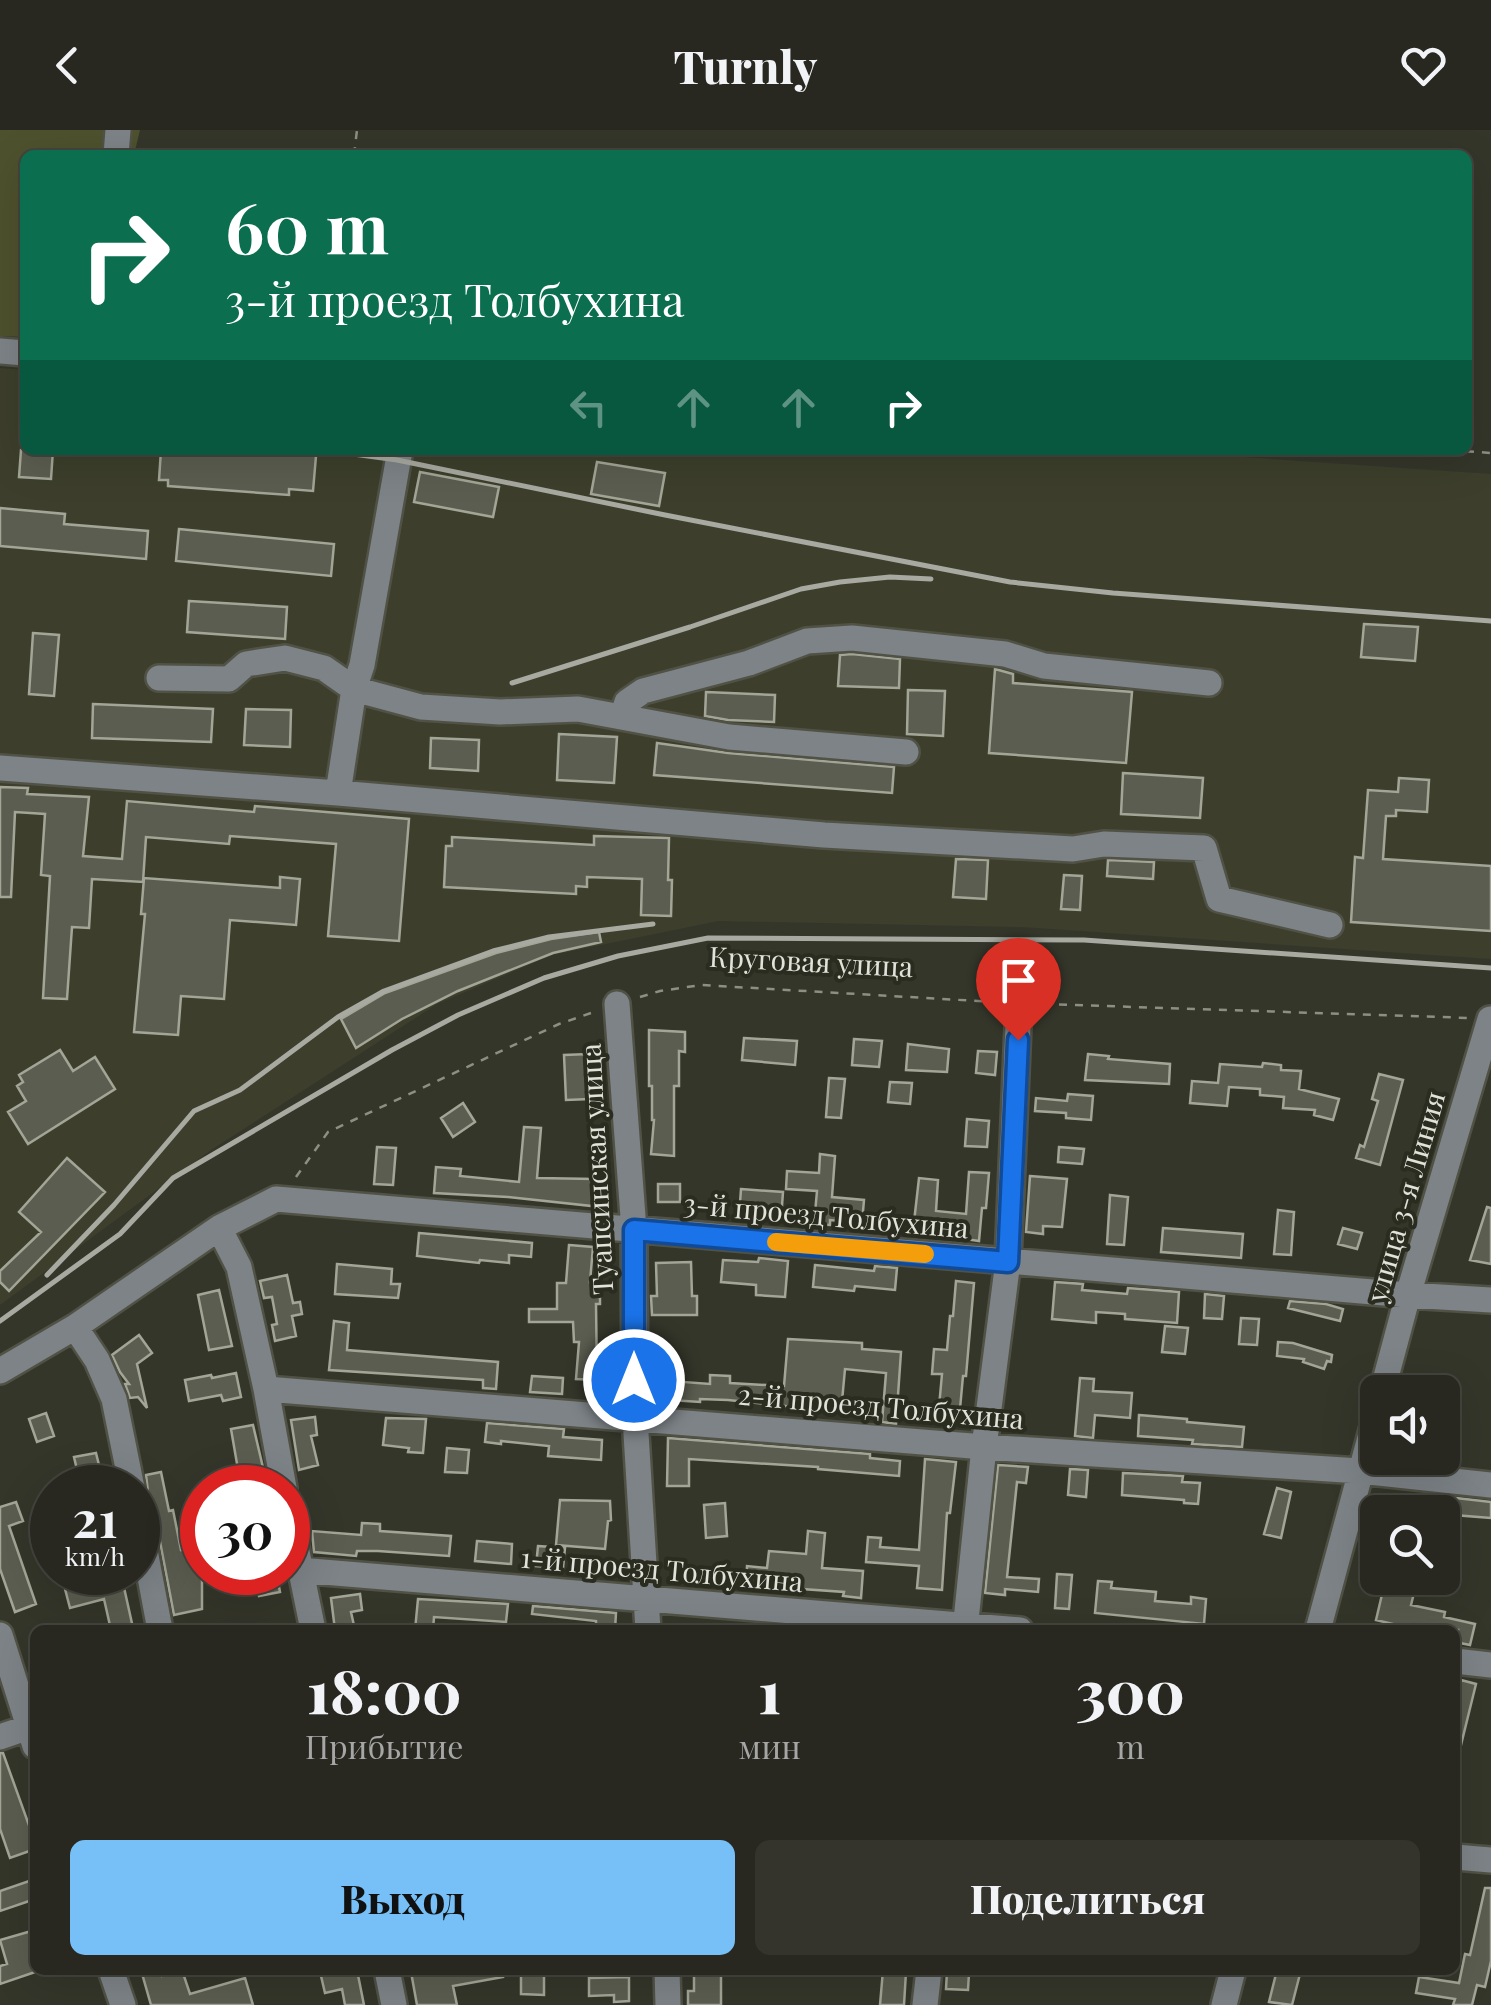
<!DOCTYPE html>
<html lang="ru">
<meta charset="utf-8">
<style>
:root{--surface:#282820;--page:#34342d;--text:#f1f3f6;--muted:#a5a6a5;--line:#44443e;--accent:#76c0f7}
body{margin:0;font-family:"Playfair Display",serif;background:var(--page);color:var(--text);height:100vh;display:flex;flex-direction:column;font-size:38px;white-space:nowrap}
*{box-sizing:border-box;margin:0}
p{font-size:32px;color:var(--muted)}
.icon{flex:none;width:55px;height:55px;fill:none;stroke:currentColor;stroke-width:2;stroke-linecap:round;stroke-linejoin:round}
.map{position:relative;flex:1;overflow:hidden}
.drawer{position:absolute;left:30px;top:1495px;width:1430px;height:350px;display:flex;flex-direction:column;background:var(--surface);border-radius:15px;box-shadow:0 10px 40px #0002,0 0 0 2px var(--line)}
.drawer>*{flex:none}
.guide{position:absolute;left:20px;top:20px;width:1452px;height:305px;border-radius:15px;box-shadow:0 10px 40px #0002,0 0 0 2px var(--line);background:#0b6e4f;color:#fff;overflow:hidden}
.fabs{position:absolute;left:1360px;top:1245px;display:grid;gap:20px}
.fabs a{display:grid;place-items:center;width:100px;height:100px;border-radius:15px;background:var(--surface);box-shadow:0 10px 40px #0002,0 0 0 2px var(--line);font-size:50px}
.speed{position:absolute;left:30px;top:1335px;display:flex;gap:20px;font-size:50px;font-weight:700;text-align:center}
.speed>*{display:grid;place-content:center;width:130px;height:130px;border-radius:50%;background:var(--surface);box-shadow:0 10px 40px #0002,0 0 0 2px var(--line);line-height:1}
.speed small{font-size:25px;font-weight:400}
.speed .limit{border:15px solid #d22;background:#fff;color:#111}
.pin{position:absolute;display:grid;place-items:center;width:85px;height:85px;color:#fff;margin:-102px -42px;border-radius:50% 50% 50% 0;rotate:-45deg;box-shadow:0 0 10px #0007}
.pin .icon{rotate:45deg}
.me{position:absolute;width:110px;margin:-55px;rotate:0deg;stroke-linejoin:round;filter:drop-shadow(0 0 8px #0008)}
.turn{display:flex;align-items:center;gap:35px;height:210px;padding:0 40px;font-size:45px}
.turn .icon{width:130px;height:130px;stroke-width:2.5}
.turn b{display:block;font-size:70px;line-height:85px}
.lanes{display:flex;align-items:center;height:95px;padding:0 40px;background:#0003;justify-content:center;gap:50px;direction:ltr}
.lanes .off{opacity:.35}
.eta{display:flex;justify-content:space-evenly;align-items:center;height:170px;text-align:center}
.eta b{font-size:60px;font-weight:800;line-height:70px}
.button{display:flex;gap:20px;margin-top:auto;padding:20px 40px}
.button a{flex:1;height:115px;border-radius:15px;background:var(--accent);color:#111;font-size:40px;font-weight:800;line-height:115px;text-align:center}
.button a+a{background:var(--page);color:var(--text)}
header{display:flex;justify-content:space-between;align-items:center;height:130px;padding:0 40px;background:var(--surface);font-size:45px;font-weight:800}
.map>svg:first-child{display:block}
</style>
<header><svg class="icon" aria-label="back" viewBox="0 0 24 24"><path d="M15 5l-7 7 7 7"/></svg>Turnly<svg class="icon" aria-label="heart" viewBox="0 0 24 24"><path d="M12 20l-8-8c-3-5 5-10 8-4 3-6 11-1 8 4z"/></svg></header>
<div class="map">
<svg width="1491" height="1875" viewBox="0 0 1491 1875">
<rect width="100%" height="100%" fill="#35362a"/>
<path fill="#3d3f2c" d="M 0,238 L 25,240 L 25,320 L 1138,320 L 1491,344 L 1491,829 L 1022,797 L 718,791 L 552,825 L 437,874 L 211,1020 L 0,1175 Z"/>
<path fill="#4e512d" d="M 0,0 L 140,0 L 134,25 L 25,25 L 25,207 L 0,206 Z"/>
<path fill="#5b5d50" stroke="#a3a596" stroke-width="2.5" d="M 21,320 L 53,320 L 51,349 L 19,347 Z
M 161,320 L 247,320 L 316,326 L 313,361 L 289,359 L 289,365 L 168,356 L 168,350 L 159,350 Z
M 597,332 L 665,343 L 659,376 L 591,364 Z
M 420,342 L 499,357 L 493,387 L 414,372 Z
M 0,378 L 65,384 L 64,394 L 148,401 L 146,429 L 0,416 Z
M 179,399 L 334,414 L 331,446 L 176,431 Z
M 189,471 L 287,477 L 285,509 L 187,502 Z
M 1364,494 L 1418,497 L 1415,531 L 1361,527 Z
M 33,503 L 59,505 L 54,566 L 29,564 Z
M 852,524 L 900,529 L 899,558 L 838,556 L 840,525 Z
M 995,539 L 1013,544 L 1013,553 L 1132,562 L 1126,633 L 989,623 Z
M 908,560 L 945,561 L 943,606 L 907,604 Z
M 706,562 L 775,565 L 774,592 L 728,590 L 705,586 Z
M 93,574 L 213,579 L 211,612 L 92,608 Z
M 246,579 L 291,580 L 290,617 L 244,615 Z
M 559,604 L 617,607 L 614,653 L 557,650 Z
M 431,608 L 479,610 L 478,641 L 430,638 Z
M 657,613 L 728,623 L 894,637 L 892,663 L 654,645 Z
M 1123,643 L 1203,648 L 1200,688 L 1121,684 Z
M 1399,648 L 1429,650 L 1427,682 L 1396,680 L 1396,686 L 1386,686 L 1383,729 L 1491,736 L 1491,801 L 1351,792 L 1355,727 L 1363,728 L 1368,660 L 1398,662 Z
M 0,657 L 28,658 L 27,664 L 89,667 L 83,726 L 122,729 L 127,671 L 254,682 L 255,676 L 409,689 L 399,811 L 328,806 L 336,714 L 230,706 L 229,714 L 146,707 L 143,752 L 92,749 L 89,798 L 72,797 L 67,869 L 43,868 L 50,746 L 41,745 L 45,684 L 15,682 L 11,767 L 0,767 Z
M 594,706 L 669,708 L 668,750 L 672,750 L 671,786 L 641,785 L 642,749 L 587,747 L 587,757 L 576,756 L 576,764 L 444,757 L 446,716 L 452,716 L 452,707 L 594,715 Z
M 956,729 L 988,730 L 986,769 L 953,767 Z
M 1108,730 L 1154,732 L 1153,749 L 1107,746 Z
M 1064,745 L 1082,746 L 1080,780 L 1061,779 Z
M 280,747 L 300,749 L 296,795 L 230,790 L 224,869 L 181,866 L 178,905 L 134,902 L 145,784 L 141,784 L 144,748 L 280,758 Z
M 599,802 L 601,812 L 553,823 L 458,861 L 402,889 L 356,918 L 341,889 L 385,863 L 496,823 L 551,809 Z
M 649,900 L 685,902 L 685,922 L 679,921 L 679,956 L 674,956 L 674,1026 L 651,1024 L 654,990 L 652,990 L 652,956 L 649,956 Z
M 744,908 L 797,911 L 795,935 L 742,930 Z
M 854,909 L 882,911 L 879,937 L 852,935 Z
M 908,914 L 949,919 L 947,942 L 906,940 Z
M 60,920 L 73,941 L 95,927 L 115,959 L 28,1014 L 8,982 L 26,971 L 17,956 L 23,952 L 19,945 Z
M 978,921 L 997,922 L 995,945 L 976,943 Z
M 589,924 L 590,969 L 566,970 L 564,925 Z
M 1088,924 L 1109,926 L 1108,929 L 1170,934 L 1169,954 L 1085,950 Z
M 1263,933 L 1281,935 L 1281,940 L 1301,941 L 1299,959 L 1339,969 L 1333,990 L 1314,985 L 1315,980 L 1283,978 L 1284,967 L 1260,965 L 1260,959 L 1229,957 L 1227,976 L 1190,973 L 1192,951 L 1218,953 L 1220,934 L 1262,937 Z
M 1379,944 L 1403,950 L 1380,1035 L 1356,1028 L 1360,1015 L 1364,1017 L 1378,971 L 1372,969 Z
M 829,948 L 845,949 L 841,988 L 826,987 Z
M 890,952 L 912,953 L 910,974 L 888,972 Z
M 1068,964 L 1093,966 L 1091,990 L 1066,988 L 1066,983 L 1035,981 L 1036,968 L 1067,971 Z
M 463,973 L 475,992 L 453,1007 L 441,988 Z
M 967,989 L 989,991 L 987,1017 L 965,1016 Z
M 524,997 L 541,998 L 537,1048 L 595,1049 L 592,1076 L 508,1067 L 434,1063 L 436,1037 L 461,1039 L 460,1046 L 519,1052 Z
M 377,1017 L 396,1018 L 393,1055 L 374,1054 Z
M 1059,1017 L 1084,1019 L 1082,1034 L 1058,1032 Z
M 820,1024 L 835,1026 L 832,1067 L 864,1070 L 862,1093 L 830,1090 L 830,1095 L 814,1094 L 817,1061 L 786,1059 L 787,1041 L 819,1043 Z
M 67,1028 L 105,1062 L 9,1161 L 0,1152 L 0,1141 L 41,1102 L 19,1082 Z
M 969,1042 L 989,1043 L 986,1078 L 982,1078 L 979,1111 L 965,1109 L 966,1097 L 914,1092 L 919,1048 L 938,1050 L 936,1081 L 966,1084 Z
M 1030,1046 L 1067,1049 L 1062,1097 L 1043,1096 L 1043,1104 L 1026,1102 Z
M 658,1054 L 680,1054 L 680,1072 L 658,1072 Z
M 741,1059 L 783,1062 L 781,1090 L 739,1087 Z
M 1110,1065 L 1128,1067 L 1124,1115 L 1107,1114 Z
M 1487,1077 L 1491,1078 L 1491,1134 L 1470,1130 Z
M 1278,1080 L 1294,1082 L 1291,1125 L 1274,1124 Z
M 1163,1098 L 1243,1104 L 1241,1128 L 1161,1122 Z
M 1343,1098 L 1362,1103 L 1357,1119 L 1338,1114 Z
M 419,1103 L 532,1113 L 531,1127 L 509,1125 L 509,1133 L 480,1130 L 479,1133 L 417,1126 Z
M 569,1115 L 593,1117 L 590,1152 L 600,1151 L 600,1174 L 596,1174 L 597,1250 L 576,1249 L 579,1212 L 574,1212 L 573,1192 L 529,1192 L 529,1179 L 557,1179 L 557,1153 L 566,1153 Z
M 759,1128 L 788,1131 L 785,1167 L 756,1165 L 756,1155 L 721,1152 L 723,1130 L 758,1132 Z
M 691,1132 L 692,1166 L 697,1166 L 697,1185 L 652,1185 L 651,1166 L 657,1166 L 656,1133 Z
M 337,1134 L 392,1139 L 391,1154 L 400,1154 L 398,1168 L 335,1164 Z
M 815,1135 L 874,1141 L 875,1136 L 897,1138 L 895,1160 L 855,1156 L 854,1161 L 813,1157 Z
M 287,1145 L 293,1173 L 300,1172 L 302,1184 L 292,1186 L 296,1206 L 275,1211 L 272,1195 L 277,1194 L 272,1167 L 264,1168 L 260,1151 Z
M 956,1151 L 974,1153 L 966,1246 L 963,1246 L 960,1279 L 939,1277 L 942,1244 L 932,1244 L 934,1219 L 947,1220 L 950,1186 L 953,1186 Z
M 1055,1152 L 1083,1154 L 1082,1160 L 1127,1164 L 1128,1158 L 1179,1162 L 1177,1193 L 1125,1189 L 1125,1184 L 1096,1182 L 1096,1193 L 1052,1189 Z
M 219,1160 L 232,1216 L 209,1220 L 198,1165 Z
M 1205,1164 L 1224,1166 L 1222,1189 L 1204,1188 Z
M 1290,1171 L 1326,1174 L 1343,1179 L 1340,1191 L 1288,1178 Z
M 1241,1188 L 1259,1189 L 1257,1215 L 1239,1214 Z
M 334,1191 L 349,1193 L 347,1220 L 498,1232 L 496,1259 L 483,1258 L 483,1250 L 329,1240 Z
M 1165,1196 L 1188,1198 L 1185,1224 L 1162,1222 Z
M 139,1205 L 152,1223 L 137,1234 L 147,1278 L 138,1267 L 130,1268 L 125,1254 L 129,1254 L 120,1242 L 112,1225 Z
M 788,1209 L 862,1213 L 862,1219 L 901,1222 L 896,1294 L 882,1292 L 886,1243 L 845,1239 L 841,1282 L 728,1270 L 700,1269 L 700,1272 L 655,1269 L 657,1250 L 710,1254 L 710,1245 L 730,1246 L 730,1253 L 784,1256 Z
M 1278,1212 L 1293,1213 L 1332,1225 L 1331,1232 L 1327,1231 L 1324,1239 L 1303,1232 L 1304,1229 L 1277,1226 Z
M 236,1243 L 241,1267 L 223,1271 L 221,1265 L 189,1271 L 185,1250 L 211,1245 L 212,1248 Z
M 532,1246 L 563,1248 L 562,1264 L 530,1262 Z
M 1080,1248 L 1094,1249 L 1093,1261 L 1132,1263 L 1130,1288 L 1095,1285 L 1093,1308 L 1075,1306 Z
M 46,1283 L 54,1306 L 37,1312 L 29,1289 Z
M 1139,1285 L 1187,1289 L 1187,1292 L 1244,1297 L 1242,1317 L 1192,1314 L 1193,1310 L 1138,1306 Z
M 315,1287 L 317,1305 L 311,1306 L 318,1335 L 299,1340 L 291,1290 Z
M 386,1288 L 426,1289 L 423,1323 L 408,1322 L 409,1318 L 383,1315 Z
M 487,1293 L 564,1299 L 563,1307 L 602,1310 L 601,1330 L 548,1326 L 549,1316 L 501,1311 L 501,1314 L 485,1312 Z
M 253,1295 L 265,1346 L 240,1351 L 231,1299 Z
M 668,1308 L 870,1324 L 870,1328 L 900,1331 L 899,1346 L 818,1339 L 818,1337 L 689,1329 L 689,1356 L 667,1356 Z
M 447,1318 L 469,1320 L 467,1343 L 445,1342 Z
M 96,1323 L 100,1339 L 78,1344 L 74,1327 Z
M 925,1329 L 956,1332 L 950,1383 L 947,1383 L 942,1460 L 917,1458 L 919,1436 L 866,1432 L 868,1407 L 881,1408 L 880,1417 L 919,1420 Z
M 998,1335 L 1028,1337 L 1026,1353 L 1017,1352 L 1007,1447 L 1039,1449 L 1038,1462 L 1005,1459 L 1005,1465 L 985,1463 Z
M 1070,1339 L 1088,1340 L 1086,1367 L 1068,1365 Z
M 161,1342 L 169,1381 L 173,1380 L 181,1420 L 202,1416 L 202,1479 L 174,1485 L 154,1380 L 151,1373 L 144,1368 L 148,1362 L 146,1345 Z
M 1123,1343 L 1183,1346 L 1182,1352 L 1200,1353 L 1198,1374 L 1184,1373 L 1184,1370 L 1122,1365 Z
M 1277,1358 L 1291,1362 L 1281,1408 L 1264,1404 Z
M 1456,1368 L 1491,1372 L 1491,1388 L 1454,1385 Z
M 560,1370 L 610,1371 L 611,1390 L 608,1391 L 605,1419 L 556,1415 Z
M 16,1372 L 23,1391 L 9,1396 L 36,1474 L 15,1482 L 0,1439 L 0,1377 Z
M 725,1373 L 727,1406 L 706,1408 L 704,1375 Z
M 362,1393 L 380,1394 L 380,1401 L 451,1406 L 449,1426 L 378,1421 L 357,1421 L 356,1426 L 314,1422 L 312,1401 L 361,1405 Z
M 808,1401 L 825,1403 L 822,1438 L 863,1441 L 861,1468 L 843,1466 L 844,1462 L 746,1455 L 747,1436 L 767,1438 L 769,1421 L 806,1424 Z
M 477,1411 L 512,1414 L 511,1434 L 475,1431 Z
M 538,1416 L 565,1418 L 563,1438 L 536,1436 Z
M 121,1444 L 133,1498 L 111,1500 L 104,1469 L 70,1478 L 65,1459 Z
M 1057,1444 L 1072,1445 L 1069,1479 L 1055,1478 Z
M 277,1446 L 280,1462 L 259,1466 L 255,1450 Z
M 1389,1448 L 1411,1448 L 1409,1462 L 1414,1463 L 1411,1475 L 1445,1482 L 1444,1487 L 1475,1494 L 1470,1515 L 1455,1512 L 1458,1500 L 1409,1500 L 1410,1498 L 1376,1490 L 1384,1456 L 1388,1457 Z
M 1098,1451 L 1112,1452 L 1111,1458 L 1156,1462 L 1155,1471 L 1191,1474 L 1191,1467 L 1206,1469 L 1204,1494 L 1095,1483 Z
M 360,1464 L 362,1480 L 351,1482 L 355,1500 L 335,1500 L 331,1468 Z
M 418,1469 L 508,1474 L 506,1492 L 434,1487 L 433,1500 L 415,1500 Z
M 533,1476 L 616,1483 L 615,1500 L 596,1500 L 596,1491 L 532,1484 Z
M 1461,1550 L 1476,1554 L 1460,1619 L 1455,1619 L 1455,1576 Z
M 0,1623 L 3,1623 L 35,1712 L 35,1719 L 10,1728 L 0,1699 Z
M 35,1749 L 35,1769 L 0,1781 L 0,1761 Z
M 1485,1758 L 1491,1758 L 1491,1831 L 1485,1857 L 1477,1855 L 1472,1875 L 1453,1875 L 1455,1869 L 1416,1863 L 1419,1847 L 1459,1853 L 1465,1824 L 1470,1825 Z
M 35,1800 L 35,1842 L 0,1854 L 0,1836 L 7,1834 L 0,1810 Z
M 141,1840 L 161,1840 L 162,1846 L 182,1840 L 190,1864 L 245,1848 L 253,1875 L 151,1875 Z
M 350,1840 L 357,1840 L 364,1875 L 345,1875 L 342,1859 L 325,1863 L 321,1846 Z
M 423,1840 L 502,1840 L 503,1847 L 453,1856 L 457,1875 L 417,1875 L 411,1842 Z
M 521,1840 L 544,1840 L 544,1865 L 521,1864 Z
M 694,1840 L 721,1840 L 721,1875 L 688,1875 L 688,1861 L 694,1861 Z
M 883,1840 L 906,1842 L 904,1875 L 880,1875 Z
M 1277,1840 L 1301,1840 L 1292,1875 L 1269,1872 Z
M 947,1841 L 969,1843 L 968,1860 L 946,1859 Z
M 629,1847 L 629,1871 L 614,1872 L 614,1865 L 589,1866 L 589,1848 Z"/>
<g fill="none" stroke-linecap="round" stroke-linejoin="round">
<defs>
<path id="minor" d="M 116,25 L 118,0
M 0,221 L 25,223
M 400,320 L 362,535 L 354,559 L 421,577 L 500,582 L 578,579 L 729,607 L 906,622
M 159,548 L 229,549 L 246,534 L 285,528 L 324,538 L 354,559 L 338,663
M 622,587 L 627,572 L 643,561 L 749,533 L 807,511 L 852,508 L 1005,524 L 1044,536 L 1209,553
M 0,638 L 338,663 L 824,705 L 1073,719 L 1104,714 L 1204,718 L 1219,769 L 1330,795
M 617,874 L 634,1100 L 635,1287 L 648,1500
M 219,1098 L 239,1137 L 266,1259 L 284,1358
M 75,1197 L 97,1230 L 114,1269 L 132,1358
M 0,1241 L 75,1197 L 219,1098 L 276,1069 L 1408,1165 L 1491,1170
M 266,1259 L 984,1317 L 1360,1341 L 1491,1355
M 1382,1262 L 1408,1165 L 1490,889
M 288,1378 L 313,1500
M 138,1383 L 160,1500
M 299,1440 L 1020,1500
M 965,1500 L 984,1317 L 1008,1131 L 1019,873
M 1318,1500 L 1378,1278
M 0,1505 L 35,1616
M 1455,1531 L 1491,1535
M 0,1607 L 29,1597 L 35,1598
M 1455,1727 L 1491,1730
M 111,1840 L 123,1875
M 387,1840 L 394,1875
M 667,1840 L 668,1875
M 925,1875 L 929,1840
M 1224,1875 L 1233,1840"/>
</defs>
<use href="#minor" stroke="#515246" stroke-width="30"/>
<path stroke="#8d8e84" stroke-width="2.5" stroke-dasharray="8 8" stroke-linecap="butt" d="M 354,25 L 357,0
M 1450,320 L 1491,323
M 640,867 L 660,861 L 701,855 L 995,872
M 1043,874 L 1470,888
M 296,1047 L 328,1002 L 559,894 L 594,882"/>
<use href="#minor" stroke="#7d8387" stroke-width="25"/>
<path stroke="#a8a9a0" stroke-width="5" d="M 324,320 L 397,330 L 665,385 L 1010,452 L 1113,463 L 1491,491
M 512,553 L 690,497 L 801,459 L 840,452 L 890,447 L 931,449
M 47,1145 L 114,1075 L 194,981 L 240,960 L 338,887 L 384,861 L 493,821 L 549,807 L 653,794
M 0,1191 L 120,1104 L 173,1048 L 392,920 L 458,885 L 544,848 L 618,826 L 708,808 L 1084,810 L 1491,838"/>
</g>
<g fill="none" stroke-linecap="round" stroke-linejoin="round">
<defs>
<path id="route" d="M 634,1250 L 634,1100 L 1008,1132 L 1018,910"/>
</defs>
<use href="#route" stroke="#114b97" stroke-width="25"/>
<use href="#route" stroke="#1a73e8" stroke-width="18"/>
<path stroke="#f59e0b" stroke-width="18" d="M 776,1112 L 925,1124"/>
</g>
<g text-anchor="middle" stroke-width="8" stroke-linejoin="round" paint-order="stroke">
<g font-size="28" fill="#e1e2da" stroke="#2b2c20">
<text transform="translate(811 832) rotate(3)" y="10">Круговая улица</text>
<text transform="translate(597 1039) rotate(-93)" y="10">Туапсинская улица</text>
<text transform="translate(1406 1067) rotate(-74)" y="10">улица 3-я Линия</text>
<text transform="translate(826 1086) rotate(5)" y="10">3-й проезд Толбухина</text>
<text transform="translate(881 1277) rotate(5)" y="10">2-й проезд Толбухина</text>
<text transform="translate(662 1440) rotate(5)" y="10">1-й проезд Толбухина</text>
</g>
</g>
</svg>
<div class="fabs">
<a><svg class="icon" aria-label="sound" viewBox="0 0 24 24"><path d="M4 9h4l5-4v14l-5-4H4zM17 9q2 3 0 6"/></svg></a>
<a><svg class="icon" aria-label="search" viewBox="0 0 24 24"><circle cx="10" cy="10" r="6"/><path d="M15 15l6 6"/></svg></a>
</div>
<div class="speed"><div>21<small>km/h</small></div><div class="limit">30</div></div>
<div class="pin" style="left:1018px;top:910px;background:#d93025"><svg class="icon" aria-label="arrive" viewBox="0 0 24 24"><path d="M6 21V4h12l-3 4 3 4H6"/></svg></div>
<svg class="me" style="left:634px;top:1250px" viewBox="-20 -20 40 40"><circle r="17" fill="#1a73e8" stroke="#fff" stroke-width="3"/><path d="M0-11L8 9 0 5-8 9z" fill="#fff"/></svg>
<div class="guide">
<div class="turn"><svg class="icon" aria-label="right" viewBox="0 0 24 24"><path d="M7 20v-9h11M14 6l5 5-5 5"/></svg><div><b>60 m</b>3-й проезд Толбухина</div></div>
<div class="lanes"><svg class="icon off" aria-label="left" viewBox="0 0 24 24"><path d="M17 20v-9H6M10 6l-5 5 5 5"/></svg><svg class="icon off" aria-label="ahead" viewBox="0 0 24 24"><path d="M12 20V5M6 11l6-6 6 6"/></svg><svg class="icon off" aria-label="ahead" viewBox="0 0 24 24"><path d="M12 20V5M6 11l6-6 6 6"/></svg><svg class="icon" aria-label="right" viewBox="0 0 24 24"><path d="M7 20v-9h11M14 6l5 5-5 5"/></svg></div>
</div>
<section class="drawer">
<div class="eta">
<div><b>18:00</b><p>Прибытие</p></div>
<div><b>1</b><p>мин</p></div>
<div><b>300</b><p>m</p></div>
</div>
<div class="button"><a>Выход</a><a>Поделиться</a></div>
</section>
</div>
